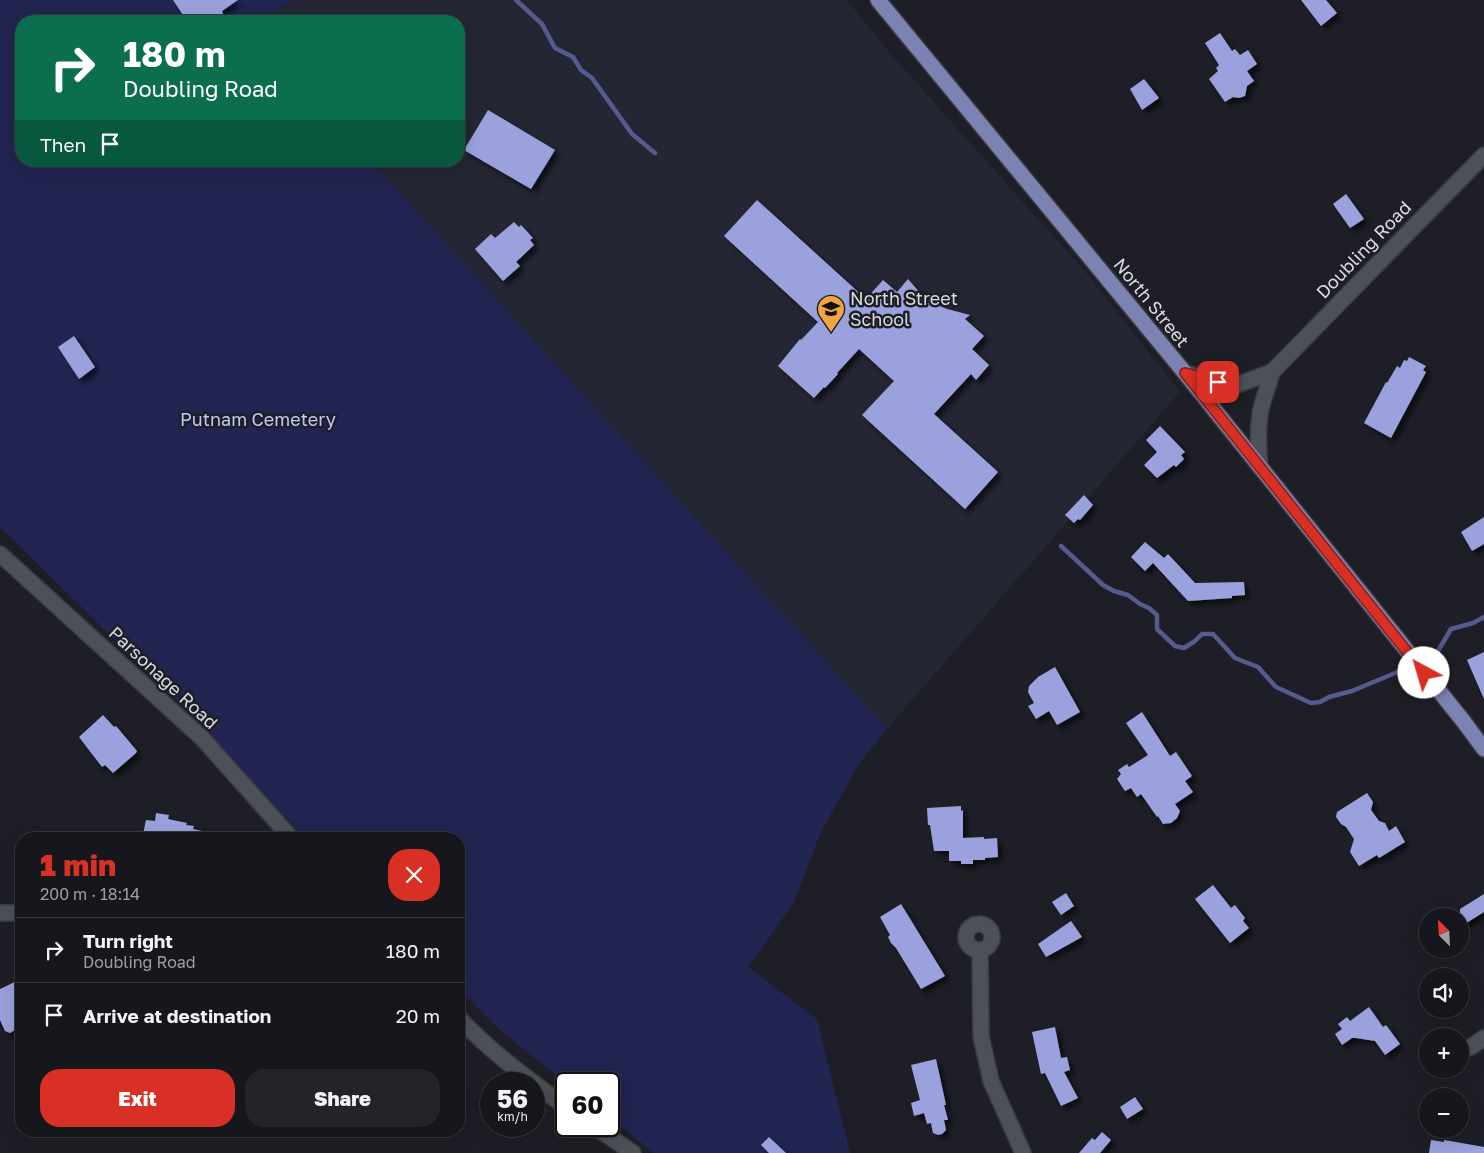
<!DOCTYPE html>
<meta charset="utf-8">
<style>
:root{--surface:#16171c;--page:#232429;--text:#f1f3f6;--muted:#9e9fa3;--line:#35363b;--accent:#d93025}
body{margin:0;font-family:"Golos Text",sans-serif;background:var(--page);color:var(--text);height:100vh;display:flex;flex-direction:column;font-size:19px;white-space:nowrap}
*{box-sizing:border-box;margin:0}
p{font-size:16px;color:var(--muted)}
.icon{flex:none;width:28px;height:28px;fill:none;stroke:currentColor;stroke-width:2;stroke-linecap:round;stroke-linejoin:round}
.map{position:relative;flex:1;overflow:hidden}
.drawer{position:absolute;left:15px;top:832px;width:450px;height:305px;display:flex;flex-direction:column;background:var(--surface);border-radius:20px;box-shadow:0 5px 20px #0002,0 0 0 1px var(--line)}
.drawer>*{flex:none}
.banner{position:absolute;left:15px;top:15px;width:450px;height:152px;border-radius:20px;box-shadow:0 5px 20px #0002,0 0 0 1px var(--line);background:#0b6e4f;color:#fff;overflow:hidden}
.needle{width:32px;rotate:336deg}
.buttons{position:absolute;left:1419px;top:908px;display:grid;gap:10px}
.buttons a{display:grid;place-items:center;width:50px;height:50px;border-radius:50%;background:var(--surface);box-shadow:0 5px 20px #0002,0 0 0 1px var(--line);font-size:25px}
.speed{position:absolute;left:480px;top:1072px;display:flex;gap:10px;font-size:25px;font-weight:700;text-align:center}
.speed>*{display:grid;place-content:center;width:65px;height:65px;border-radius:50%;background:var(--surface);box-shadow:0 5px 20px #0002,0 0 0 1px var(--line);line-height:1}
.speed small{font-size:12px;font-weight:400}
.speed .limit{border:2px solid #111;border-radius:8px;background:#fff;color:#111}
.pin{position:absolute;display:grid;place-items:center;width:42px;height:42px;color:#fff;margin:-21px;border-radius:10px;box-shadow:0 2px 8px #0006}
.me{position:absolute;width:55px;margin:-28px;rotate:321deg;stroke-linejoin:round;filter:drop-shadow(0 0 4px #0008)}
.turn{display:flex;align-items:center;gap:18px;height:105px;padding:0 25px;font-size:22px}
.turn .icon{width:65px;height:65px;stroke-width:2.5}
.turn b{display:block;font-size:35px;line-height:42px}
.then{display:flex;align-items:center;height:48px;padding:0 25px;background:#0003;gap:10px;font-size:19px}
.round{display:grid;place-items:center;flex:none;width:52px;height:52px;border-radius:20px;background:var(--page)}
.overview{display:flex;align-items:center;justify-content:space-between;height:85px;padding:0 25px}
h1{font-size:30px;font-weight:800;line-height:38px;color:var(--accent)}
.cta{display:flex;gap:10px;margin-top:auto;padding:10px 25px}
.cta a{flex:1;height:58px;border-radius:20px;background:var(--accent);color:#fff;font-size:20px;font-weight:800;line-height:58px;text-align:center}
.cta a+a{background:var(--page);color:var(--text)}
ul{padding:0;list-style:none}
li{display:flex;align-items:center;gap:15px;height:65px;padding:0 25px;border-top:1px solid var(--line)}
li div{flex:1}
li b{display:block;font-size:19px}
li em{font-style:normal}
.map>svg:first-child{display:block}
</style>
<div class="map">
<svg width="1484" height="1153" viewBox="0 0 1484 1153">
<defs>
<filter id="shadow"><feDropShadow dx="4.5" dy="4.5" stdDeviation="2.5" flood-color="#0009"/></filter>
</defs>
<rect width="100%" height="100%" fill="#1e1f26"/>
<path fill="#242633" d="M 291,0 L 847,0 L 890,53 L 1088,275 L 1180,392 L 887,729 L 371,161 L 459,161 L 459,21 L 262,21 Z"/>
<path fill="#222451" d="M 0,0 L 291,0 L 262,21 L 21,21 L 21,161 L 371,161 L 887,729 L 858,765 L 819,836 L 794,903 L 748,967 L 817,1019 L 850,1153 L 654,1153 L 609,1117 L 609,1084 L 567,1084 L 501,1031 L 459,990 L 459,839 L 305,839 L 196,720 L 0,527 Z"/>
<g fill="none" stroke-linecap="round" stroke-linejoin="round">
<path stroke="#555a8f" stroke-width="4.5" d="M 516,0 L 542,24 L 555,48 L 573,57 L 581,70 L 592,78 L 632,134 L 655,153
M 1061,546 L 1103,585 L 1114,591 L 1128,595 L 1140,604 L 1149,608 L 1157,615 L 1157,629 L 1175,646 L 1184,648 L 1195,641 L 1202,634 L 1213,634 L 1235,658 L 1258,667 L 1276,687 L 1311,703 L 1320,702 L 1329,697 L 1352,691 L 1400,671
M 1429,656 L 1438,651 L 1451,629 L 1473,623 L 1484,617"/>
</g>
<path fill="#9aa1dc" filter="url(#shadow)" d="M 173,0 L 238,0 L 222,11 L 223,14 L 219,16 L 223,21 L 187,21 Z
M 1301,0 L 1326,0 L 1337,13 L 1321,26 Z
M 1220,33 L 1232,51 L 1235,49 L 1240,55 L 1248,50 L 1257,64 L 1247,71 L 1254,81 L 1247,86 L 1245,96 L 1239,98 L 1233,97 L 1225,102 L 1209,79 L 1218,71 L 1216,68 L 1219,65 L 1205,43 Z
M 1144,79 L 1159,98 L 1142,110 L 1130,89 Z
M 488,110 L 555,150 L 531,189 L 464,150 Z
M 1346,194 L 1364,219 L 1350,228 L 1333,204 Z
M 757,200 L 866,299 L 883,280 L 897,292 L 908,279 L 920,293 L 935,304 L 947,309 L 970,315 L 965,319 L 984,336 L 972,349 L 989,365 L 976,380 L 971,374 L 934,414 L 998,472 L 965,509 L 862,415 L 894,381 L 859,349 L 837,373 L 838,374 L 825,388 L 824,387 L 814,398 L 778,366 L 800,339 L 801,340 L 818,322 L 724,236 Z
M 514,222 L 519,227 L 521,225 L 533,238 L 530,240 L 534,245 L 516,262 L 520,266 L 503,281 L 475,249 L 491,234 L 495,238 Z
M 74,336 L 95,367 L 79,379 L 58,347 Z
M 1409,357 L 1426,366 L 1423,370 L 1426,372 L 1391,438 L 1364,423 L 1386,382 L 1387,383 L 1397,366 L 1400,368 L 1404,360 L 1407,361 Z
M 1160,426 L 1185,452 L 1181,455 L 1184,459 L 1176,467 L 1174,465 L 1157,478 L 1144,465 L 1157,452 L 1146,440 Z
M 1084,495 L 1093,505 L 1080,520 L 1078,519 L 1074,523 L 1065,515 Z
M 1484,517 L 1484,544 L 1472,551 L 1461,532 Z
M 1145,542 L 1164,558 L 1168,554 L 1195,583 L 1244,582 L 1245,595 L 1232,596 L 1232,598 L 1188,601 L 1153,563 L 1145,571 L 1131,557 Z
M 1484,652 L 1484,699 L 1467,660 Z
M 1055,667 L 1080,712 L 1057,725 L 1049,711 L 1036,719 L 1028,706 L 1034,703 L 1028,692 L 1029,686 L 1038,677 Z
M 1142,712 L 1170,756 L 1176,752 L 1192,776 L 1185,781 L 1193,792 L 1175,804 L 1180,811 L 1177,818 L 1171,823 L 1163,824 L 1158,816 L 1157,817 L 1141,794 L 1137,797 L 1131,788 L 1125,791 L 1117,779 L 1121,774 L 1118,770 L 1127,764 L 1129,767 L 1148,755 L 1126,723 Z
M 103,715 L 114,727 L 116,726 L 137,751 L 136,753 L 113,773 L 105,765 L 102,767 L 79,737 Z
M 1367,793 L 1373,802 L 1371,810 L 1379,821 L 1385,823 L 1389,831 L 1396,826 L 1405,842 L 1379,858 L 1377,855 L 1359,866 L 1350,852 L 1354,839 L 1346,827 L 1341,824 L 1336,817 L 1337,812 Z
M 961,806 L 961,811 L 963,810 L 963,838 L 984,837 L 984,839 L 997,838 L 998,857 L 985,858 L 985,860 L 973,860 L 973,864 L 961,864 L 961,861 L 949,861 L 949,851 L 934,851 L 930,825 L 928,825 L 927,808 Z
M 156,813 L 169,815 L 168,819 L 187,823 L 186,825 L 194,826 L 193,829 L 215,834 L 215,839 L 142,839 L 146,820 L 155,821 Z
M 1213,885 L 1231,908 L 1235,905 L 1245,918 L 1243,921 L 1249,928 L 1230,943 L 1195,899 Z
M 1066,893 L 1074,906 L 1061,915 L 1052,902 Z
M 1484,894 L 1484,912 L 1460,927 L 1460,909 Z
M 901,904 L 945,976 L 921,989 L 896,948 L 891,943 L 888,937 L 890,935 L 880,917 Z
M 1071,921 L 1082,937 L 1046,957 L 1038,944 Z
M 21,979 L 21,1026 L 10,1033 L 5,1031 L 0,1020 L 0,989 Z
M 1369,1007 L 1383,1027 L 1386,1025 L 1400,1044 L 1385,1055 L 1375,1041 L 1356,1038 L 1352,1038 L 1342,1045 L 1335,1034 L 1342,1029 L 1338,1024 L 1347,1017 L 1350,1021 Z
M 1055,1027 L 1061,1058 L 1067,1057 L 1070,1070 L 1064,1072 L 1078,1098 L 1061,1106 L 1045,1073 L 1041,1074 L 1032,1032 Z
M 936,1059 L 946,1105 L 944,1105 L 948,1120 L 944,1120 L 946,1130 L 942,1134 L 938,1135 L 933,1133 L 931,1123 L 927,1124 L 924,1113 L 914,1116 L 911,1103 L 920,1100 L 911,1065 Z
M 1135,1097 L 1143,1109 L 1127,1119 L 1120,1107 Z
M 1102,1132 L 1111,1140 L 1100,1153 L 1079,1153 L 1092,1138 L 1095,1140 Z
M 769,1137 L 786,1153 L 769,1153 L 761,1145 Z
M 1431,1140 L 1444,1142 L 1444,1140 L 1450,1141 L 1484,1147 L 1484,1153 L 1429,1153 Z"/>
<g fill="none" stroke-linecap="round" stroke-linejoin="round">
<defs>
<path id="minor" d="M 1185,373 L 1234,386 L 1272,372 L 1484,155
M 1260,467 C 1258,447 1257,429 1261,409 C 1264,396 1269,385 1272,372
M 0,554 L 202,738 L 292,839
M 0,913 L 21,913
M966 937a13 13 0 1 1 26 0a13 13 0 1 1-26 0Z
M 980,950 L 981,1036 L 991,1081 L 1023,1153
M 459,1018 C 491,1052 529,1080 566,1107
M 1471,1047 L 1484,1038
M 594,1126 L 633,1153"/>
<path id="major" d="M 878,0 L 1185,373 L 1464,722 L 1484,749"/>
</defs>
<use href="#minor" stroke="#3a3b41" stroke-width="18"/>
<use href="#major" stroke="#3a3b41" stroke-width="18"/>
<use href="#minor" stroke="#4e5058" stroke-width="15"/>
<use href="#major" stroke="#7c82b1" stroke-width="15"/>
</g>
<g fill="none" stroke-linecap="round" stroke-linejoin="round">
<defs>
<path id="route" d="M 1218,382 L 1185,373 L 1424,673"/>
</defs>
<use href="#route" stroke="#8d1f18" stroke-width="12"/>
<use href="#route" stroke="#d93025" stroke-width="9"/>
</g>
<defs>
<symbol id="school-pin" viewBox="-11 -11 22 30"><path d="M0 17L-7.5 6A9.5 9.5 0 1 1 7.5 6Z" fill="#f3a442" stroke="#1e1f26"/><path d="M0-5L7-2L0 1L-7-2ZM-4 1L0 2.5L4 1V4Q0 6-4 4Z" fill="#111"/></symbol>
</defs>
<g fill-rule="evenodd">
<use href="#school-pin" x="815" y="293" width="32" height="43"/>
</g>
<g text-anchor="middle" stroke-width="5" stroke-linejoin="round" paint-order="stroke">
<g font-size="18" fill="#dadbe0" stroke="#1e1f26">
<text transform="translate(1364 250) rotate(-46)" y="6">Doubling Road</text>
<text transform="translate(1151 303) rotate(51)" y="6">North Street</text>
<text transform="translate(163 678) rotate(43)" y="6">Parsonage Road</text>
</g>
<g font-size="18" fill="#dadbe0" stroke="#1e1f26" text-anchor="start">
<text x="850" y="305">North Street<tspan x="850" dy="21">School</tspan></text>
</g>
<g font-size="18" fill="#c1c8f9" stroke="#1e1f26">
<text x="258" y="426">Putnam Cemetery</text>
</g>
</g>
</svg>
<div class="buttons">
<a><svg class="needle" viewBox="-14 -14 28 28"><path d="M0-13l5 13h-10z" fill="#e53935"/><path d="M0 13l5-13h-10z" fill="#9e9fa3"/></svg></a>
<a><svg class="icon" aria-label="sound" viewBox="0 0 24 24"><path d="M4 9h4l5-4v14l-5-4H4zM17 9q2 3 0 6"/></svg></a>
<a>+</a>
<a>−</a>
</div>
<div class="speed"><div>56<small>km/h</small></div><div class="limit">60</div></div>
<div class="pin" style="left:1218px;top:382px;background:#d93025"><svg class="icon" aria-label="arrive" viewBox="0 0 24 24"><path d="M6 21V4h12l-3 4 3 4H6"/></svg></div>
<svg class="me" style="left:1424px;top:673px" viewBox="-20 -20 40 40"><circle r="19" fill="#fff"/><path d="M0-13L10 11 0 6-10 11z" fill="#d93025"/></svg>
<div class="banner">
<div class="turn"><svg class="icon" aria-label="right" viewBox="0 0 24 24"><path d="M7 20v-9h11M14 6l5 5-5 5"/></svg><div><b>180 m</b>Doubling Road</div></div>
<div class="then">Then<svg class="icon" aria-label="arrive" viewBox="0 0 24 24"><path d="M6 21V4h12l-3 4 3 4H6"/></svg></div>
</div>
<section class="drawer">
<div class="overview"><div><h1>1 min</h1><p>200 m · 18:14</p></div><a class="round" style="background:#d93025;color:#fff"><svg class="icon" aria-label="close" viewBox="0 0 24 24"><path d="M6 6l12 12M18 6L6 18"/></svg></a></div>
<ul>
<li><svg class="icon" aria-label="right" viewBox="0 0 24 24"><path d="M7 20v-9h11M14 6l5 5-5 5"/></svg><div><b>Turn right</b><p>Doubling Road</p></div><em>180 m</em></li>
<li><svg class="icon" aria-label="arrive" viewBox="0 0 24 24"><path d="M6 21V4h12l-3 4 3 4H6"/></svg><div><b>Arrive at destination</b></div><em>20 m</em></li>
</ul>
<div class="cta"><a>Exit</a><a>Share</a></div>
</section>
</div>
